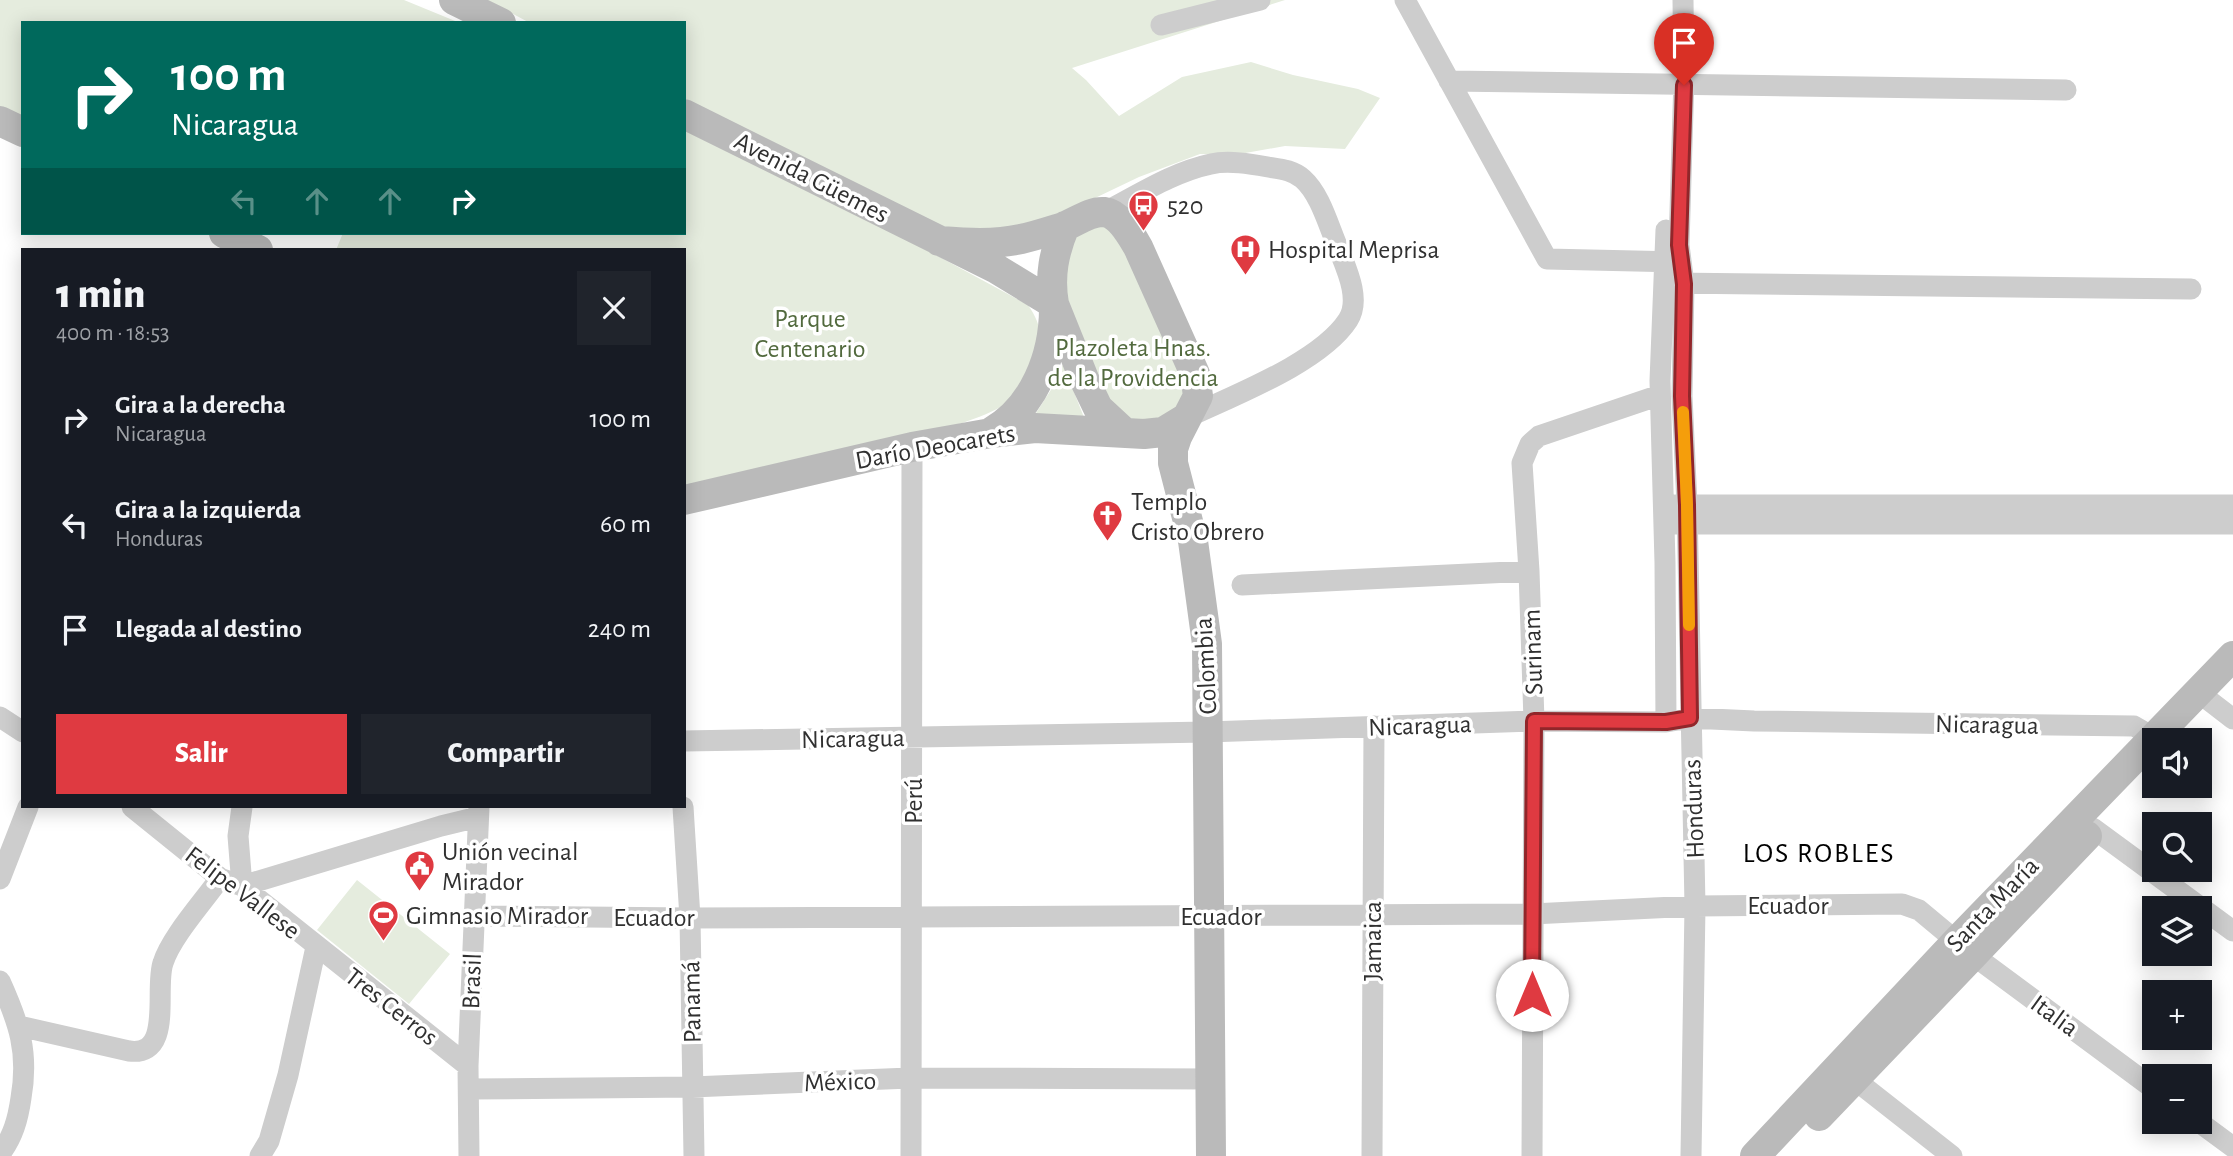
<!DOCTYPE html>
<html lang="es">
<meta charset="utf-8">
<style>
:root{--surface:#171b24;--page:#20242c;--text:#f1f3f6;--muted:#9ea1a6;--accent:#df3a41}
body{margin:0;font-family:"Alegreya Sans",sans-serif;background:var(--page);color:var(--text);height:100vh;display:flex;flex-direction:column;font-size:26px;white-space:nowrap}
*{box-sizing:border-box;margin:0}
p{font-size:23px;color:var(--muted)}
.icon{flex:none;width:38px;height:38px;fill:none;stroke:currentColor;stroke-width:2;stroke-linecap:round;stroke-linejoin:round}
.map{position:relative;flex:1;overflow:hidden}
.sheet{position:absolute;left:21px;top:248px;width:665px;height:560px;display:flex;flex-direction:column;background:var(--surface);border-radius:0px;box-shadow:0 4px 18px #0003}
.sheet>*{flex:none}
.hud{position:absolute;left:21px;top:21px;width:665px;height:214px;border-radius:0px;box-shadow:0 4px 18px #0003;background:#00695c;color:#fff;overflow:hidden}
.fabs{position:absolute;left:2142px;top:728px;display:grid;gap:14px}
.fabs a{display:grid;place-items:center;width:70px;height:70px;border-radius:0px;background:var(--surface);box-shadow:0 4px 18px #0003;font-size:35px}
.pin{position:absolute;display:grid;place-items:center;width:60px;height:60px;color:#fff;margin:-72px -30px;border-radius:50% 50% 50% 0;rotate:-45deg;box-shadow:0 0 7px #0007}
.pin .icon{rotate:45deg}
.me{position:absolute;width:77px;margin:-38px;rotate:0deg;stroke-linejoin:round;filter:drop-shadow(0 0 5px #0008)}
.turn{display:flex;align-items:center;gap:24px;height:147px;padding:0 35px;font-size:32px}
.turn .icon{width:91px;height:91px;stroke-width:2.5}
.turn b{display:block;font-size:49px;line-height:60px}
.lanes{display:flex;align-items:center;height:66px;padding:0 35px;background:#0003;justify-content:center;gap:35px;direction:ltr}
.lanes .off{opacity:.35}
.round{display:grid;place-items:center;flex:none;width:74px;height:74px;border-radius:0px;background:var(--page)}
.summary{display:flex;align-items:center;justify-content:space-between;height:119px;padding:0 35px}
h1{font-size:42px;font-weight:800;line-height:52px}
.cta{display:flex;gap:14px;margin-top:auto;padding:14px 35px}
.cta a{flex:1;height:80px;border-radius:0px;background:var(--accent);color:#fff;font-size:28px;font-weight:800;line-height:80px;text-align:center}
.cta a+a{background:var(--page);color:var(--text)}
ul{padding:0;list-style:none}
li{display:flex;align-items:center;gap:21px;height:105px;padding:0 35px}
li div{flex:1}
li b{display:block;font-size:26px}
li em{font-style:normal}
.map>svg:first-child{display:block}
</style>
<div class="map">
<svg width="2233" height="1156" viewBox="0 0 2233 1156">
<rect width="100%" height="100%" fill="#fff"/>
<path fill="#e5ecde" d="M 0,0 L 404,0 L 460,23 L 23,23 L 23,122 L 0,111 Z
M 487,0 L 1285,0 L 1072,68 L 1086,80 L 1119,116 L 1182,77 L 1251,62 L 1293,75 L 1358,89 L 1380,98 L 1345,149 L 1285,146 L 1234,155 L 1200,154 L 1139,177 L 1070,210 L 1022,228 L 987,233 L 939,228 L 684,98 L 684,23 L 530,23 Z
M 684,130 L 912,242 L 1028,305 C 1043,327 1042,337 1033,361 C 1030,369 1028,379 1024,386 C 1011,410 963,423 939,430 L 684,490 L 684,250 L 336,250 L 343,233 L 684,233 Z
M 1105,212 L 1195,374 L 1186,418 L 1125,433 L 1052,278 L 1087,216 Z
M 1063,364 L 1085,420 L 1031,421 L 1054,385 Z
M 357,880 L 450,954 L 409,1004 L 317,930 Z"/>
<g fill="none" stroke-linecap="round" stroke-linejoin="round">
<path stroke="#cdcdcd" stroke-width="21" d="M 1405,0 L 1547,259 L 1679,262
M 1683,0 L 1684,77 L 1679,245 L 1684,284 L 1682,396 L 1687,505 L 1695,906 L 1691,1156
M 1161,25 L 1260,0
M 1449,81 L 2066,90
M 1105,212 C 1138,195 1173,172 1211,164 C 1228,160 1251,164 1268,167 C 1281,169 1293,170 1303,179 C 1321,195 1329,228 1339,250 C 1347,270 1361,300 1348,320 C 1320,363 1232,396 1186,418
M 1666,230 L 1660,381 L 1665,563 L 1666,722
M 1672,283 L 2191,289
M 1675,505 L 2233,505
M 1673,524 L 2233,524
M 1242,585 L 1529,571
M 2198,692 L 2233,719
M 0,717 L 23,732
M 684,741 L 1208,732 L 1534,721 L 1666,722 L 1690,718 L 1754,721 L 2134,726 L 2153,737
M 132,807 L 220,878 L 242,886 L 468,1066
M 683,807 L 690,918 L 694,1156
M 2078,820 L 2094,829 L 2233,931
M 0,879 L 28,807
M 242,886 L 441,826 L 478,817
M 242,886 L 238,836 L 242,807
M 473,916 L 690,918 L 1532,914 L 1695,906 L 1902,904 L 1919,910 L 1973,955 L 2154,1089
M 0,981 C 19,1023 29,1052 21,1098 C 18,1119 13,1137 0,1154
M 19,1026 L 129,1051 C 174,1057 154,989 163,963 C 171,937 204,901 220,878
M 1845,1072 L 1952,1156
M 469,1089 L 692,1087 L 910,1078 L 1211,1079
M 2199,1122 L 2233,1147
M 260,1156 L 269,1141 L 288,1075 L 316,947
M 469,1156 L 468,1066 L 479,807
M 911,1156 L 912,447
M 1372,1156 L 1374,726
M 1532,1156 L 1534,721 L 1529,571 L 1522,463 L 1530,444 L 1539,436 L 1660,395"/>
<path stroke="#bababa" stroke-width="30" d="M 454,0 L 501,23
M 684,114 L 995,268 L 1054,304
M 0,121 L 23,132
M 1065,226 C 1054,252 1049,276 1054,304 L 1085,381 L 1098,408 L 1125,433
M 224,233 L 258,250
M 939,241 C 966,243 994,245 1021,239 C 1035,236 1050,231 1063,227 C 1076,222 1090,211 1104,212 C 1120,214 1131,235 1138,247 L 1195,374 L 1198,396 L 1177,437 L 1173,449 L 1173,463 L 1193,541 L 1207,644 L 1211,1156
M 991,432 C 1034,408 1054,356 1054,308
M 684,500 L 912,447 L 991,433 L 1035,428 L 1144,434 L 1163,432 L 1186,418
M 1819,1116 L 2087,836
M 1755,1156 L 1956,942 L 2233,656"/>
</g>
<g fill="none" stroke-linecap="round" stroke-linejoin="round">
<defs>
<path id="route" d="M 1532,995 L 1534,721 L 1666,722 L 1690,718 L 1687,505 L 1682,396 L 1684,284 L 1679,245 L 1684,85"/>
</defs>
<use href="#route" stroke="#91262a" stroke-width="18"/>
<use href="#route" stroke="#df3a41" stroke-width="12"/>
<path stroke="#f59e0b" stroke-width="12" d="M 1683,412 L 1687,505 L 1689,625"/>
</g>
<defs>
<symbol id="bus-pin" viewBox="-11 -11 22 30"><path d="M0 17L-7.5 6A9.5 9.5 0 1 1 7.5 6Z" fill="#df3a41" stroke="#fff"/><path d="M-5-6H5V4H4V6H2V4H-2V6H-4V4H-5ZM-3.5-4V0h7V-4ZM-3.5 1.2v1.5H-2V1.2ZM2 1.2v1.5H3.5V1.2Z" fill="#fff"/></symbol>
<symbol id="hospital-pin" viewBox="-11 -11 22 30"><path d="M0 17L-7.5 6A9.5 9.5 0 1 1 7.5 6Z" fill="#df3a41" stroke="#fff"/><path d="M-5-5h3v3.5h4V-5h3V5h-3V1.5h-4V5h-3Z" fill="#fff"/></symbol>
<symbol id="church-pin" viewBox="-11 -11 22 30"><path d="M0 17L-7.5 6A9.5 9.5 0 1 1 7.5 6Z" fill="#df3a41" stroke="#fff"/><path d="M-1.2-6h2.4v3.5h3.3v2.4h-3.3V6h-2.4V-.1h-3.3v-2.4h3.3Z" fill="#fff"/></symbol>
<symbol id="civic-pin" viewBox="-11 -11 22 30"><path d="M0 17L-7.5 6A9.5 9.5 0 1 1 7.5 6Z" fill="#df3a41" stroke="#fff"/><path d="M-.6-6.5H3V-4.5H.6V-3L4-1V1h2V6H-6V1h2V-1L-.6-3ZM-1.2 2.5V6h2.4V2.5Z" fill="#fff"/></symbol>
<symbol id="stadium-pin" viewBox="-11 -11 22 30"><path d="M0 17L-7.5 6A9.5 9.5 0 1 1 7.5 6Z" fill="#df3a41" stroke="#fff"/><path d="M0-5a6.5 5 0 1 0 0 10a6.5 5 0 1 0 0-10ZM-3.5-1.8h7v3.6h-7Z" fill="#fff"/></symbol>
</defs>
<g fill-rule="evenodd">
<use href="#bus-pin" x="1126" y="188" width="35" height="47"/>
<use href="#hospital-pin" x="1228" y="232" width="35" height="47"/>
<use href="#church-pin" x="1090" y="498" width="35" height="47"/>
<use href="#civic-pin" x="402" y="848" width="35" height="47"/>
<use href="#stadium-pin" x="366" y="898" width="35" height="47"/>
</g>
<g text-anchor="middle" stroke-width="7" stroke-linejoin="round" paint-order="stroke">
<g font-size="26" fill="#303030" stroke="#fff">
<text transform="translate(812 177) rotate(27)" y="9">Avenida Güemes</text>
<text transform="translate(935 446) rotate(-10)" y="9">Darío Deocarets</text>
<text transform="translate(1532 652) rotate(-92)" y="9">Surinam</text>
<text transform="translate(1205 666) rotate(-93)" y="9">Colombia</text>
<text transform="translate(1987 724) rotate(1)" y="9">Nicaragua</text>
<text transform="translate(1420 725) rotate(-2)" y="9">Nicaragua</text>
<text transform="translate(853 738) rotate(-1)" y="9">Nicaragua</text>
<text transform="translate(913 801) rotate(-90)" y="9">Perú</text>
<text transform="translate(1693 809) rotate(-92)" y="9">Honduras</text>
<text transform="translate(243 892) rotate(37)" y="9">Felipe Vallese</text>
<text transform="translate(1992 904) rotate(-46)" y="9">Santa María</text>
<text x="1788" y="914">Ecuador</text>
<text x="1221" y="925">Ecuador</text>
<text x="654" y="926">Ecuador</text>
<text transform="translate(1372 941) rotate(-90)" y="9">Jamaica</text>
<text transform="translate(471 981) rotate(-88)" y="9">Brasil</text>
<text transform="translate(691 1002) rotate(-91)" y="9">Panamá</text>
<text transform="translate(392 1006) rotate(38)" y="9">Tres Cerros</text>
<text transform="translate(2055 1015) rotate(36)" y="9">Italia</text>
<text transform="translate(840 1081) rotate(-2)" y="9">México</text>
</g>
<g font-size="26" fill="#303030" stroke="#fff" text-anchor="start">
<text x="1167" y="214">520</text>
<text x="1268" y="258">Hospital Meprisa</text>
<text x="1131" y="510">Templo<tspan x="1131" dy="30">Cristo Obrero</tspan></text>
<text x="442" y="860">Unión vecinal<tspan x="442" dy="30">Mirador</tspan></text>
<text x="406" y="924">Gimnasio Mirador</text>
</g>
<g font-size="26" fill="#526a3e" stroke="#fff">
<text x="810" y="327">Parque<tspan x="810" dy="30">Centenario</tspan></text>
<text x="1133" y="356">Plazoleta Hnas.<tspan x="1133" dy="30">de la Providencia</tspan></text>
</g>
<g font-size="28" letter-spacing="2" fill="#000" stroke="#fff">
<text x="1819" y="862">LOS ROBLES</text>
</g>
</g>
</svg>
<div class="fabs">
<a><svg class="icon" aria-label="sound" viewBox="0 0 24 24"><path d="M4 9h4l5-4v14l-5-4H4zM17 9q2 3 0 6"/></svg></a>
<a><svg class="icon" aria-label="search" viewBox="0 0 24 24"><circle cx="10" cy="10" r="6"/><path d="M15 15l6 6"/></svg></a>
<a><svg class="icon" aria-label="layers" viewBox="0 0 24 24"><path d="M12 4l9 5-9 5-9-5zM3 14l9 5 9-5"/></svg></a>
<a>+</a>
<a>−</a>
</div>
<div class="pin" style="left:1684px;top:85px;background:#d93025"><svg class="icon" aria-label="arrive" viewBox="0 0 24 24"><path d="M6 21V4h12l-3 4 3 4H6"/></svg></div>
<svg class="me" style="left:1532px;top:995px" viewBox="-20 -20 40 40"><circle r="19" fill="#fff"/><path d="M0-13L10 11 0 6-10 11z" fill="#df3a41"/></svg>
<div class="hud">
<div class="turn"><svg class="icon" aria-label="right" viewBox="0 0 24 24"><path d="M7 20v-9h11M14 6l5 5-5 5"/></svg><div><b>100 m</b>Nicaragua</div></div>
<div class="lanes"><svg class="icon off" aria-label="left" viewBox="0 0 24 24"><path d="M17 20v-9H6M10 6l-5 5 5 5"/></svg><svg class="icon off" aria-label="ahead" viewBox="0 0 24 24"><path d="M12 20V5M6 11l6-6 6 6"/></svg><svg class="icon off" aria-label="ahead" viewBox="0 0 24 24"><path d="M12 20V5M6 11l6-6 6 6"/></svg><svg class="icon" aria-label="right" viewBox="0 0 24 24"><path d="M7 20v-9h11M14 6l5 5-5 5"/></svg></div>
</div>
<section class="sheet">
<div class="summary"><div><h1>1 min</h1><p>400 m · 18:53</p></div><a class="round"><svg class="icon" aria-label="close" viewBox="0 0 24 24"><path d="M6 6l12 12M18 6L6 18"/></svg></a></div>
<ul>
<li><svg class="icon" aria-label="right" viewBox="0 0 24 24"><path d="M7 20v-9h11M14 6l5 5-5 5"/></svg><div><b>Gira a la derecha</b><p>Nicaragua</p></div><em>100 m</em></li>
<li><svg class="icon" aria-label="left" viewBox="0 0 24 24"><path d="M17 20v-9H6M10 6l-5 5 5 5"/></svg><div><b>Gira a la izquierda</b><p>Honduras</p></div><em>60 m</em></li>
<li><svg class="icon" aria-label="arrive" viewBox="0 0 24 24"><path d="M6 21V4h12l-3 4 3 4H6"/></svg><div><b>Llegada al destino</b></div><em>240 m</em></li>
</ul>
<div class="cta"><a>Salir</a><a>Compartir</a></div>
</section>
</div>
